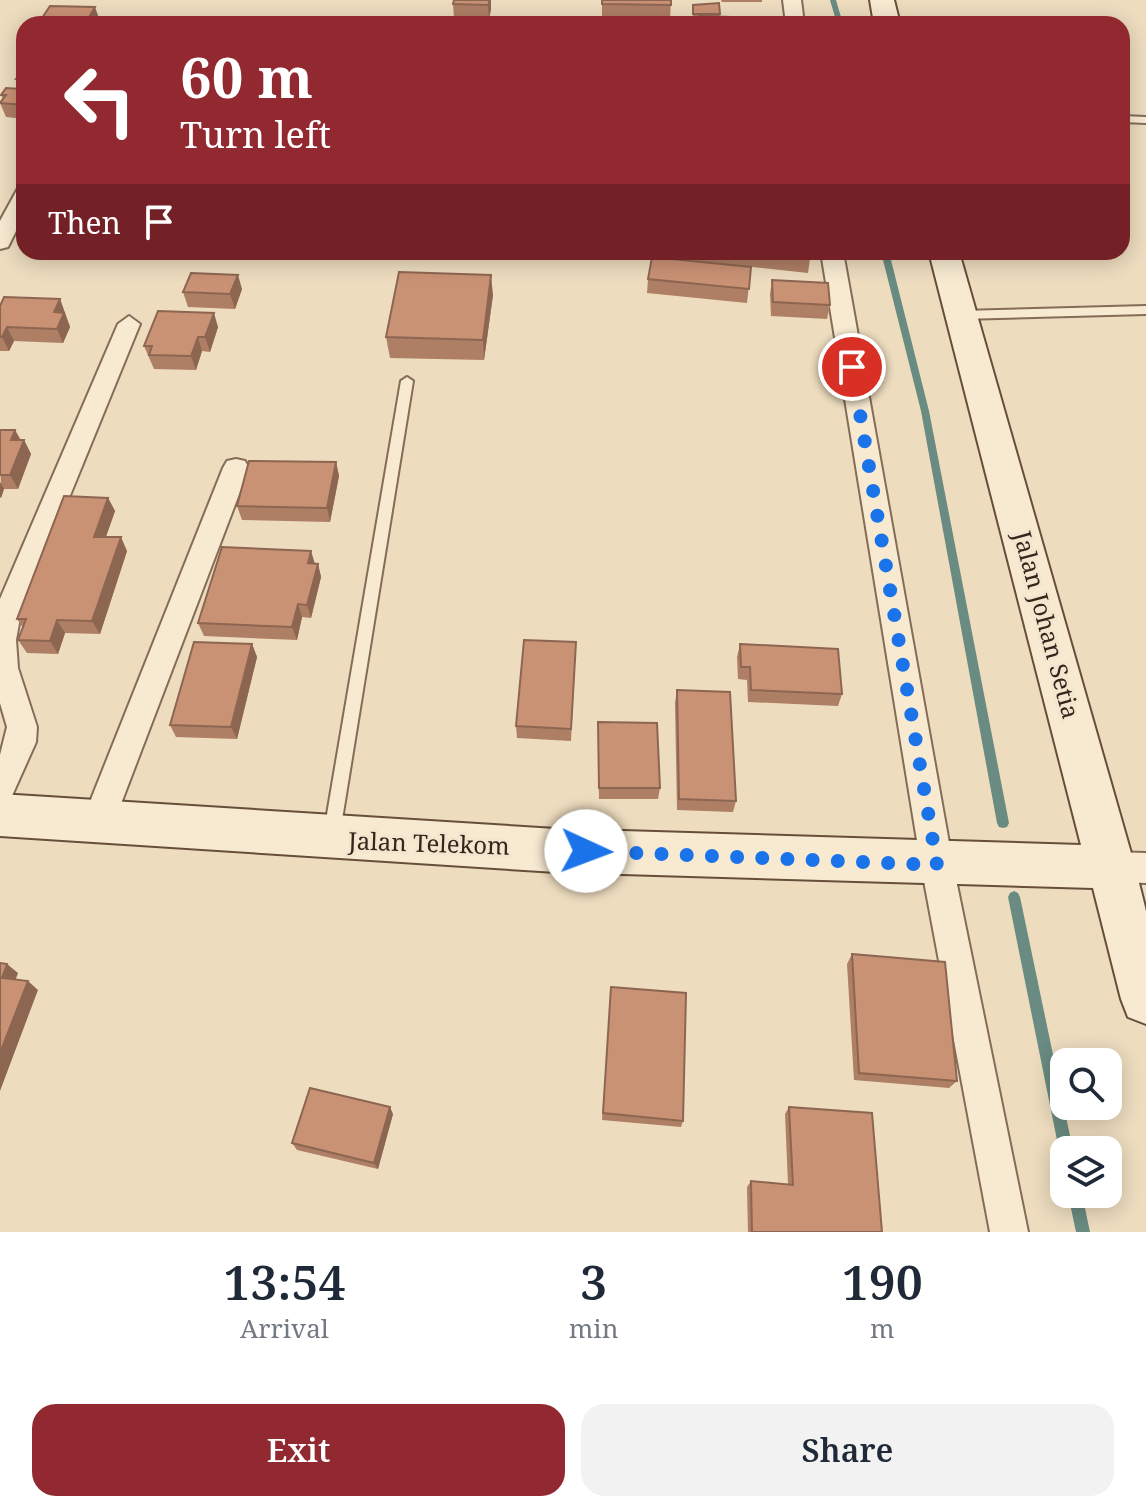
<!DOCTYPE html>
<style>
:root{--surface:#fff;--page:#f2f2f3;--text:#1f2937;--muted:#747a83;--accent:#922931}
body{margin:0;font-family:"Noto Serif",serif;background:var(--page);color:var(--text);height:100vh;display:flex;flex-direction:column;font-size:30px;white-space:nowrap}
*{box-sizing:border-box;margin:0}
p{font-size:26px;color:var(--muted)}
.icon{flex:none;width:44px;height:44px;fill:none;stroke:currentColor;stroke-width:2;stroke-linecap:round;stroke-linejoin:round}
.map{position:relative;height:1232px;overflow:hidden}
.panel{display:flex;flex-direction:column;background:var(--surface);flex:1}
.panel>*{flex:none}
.hud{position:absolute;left:16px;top:16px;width:1114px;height:244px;border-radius:24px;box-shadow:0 4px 20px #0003;background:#922931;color:#fff;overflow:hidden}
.fabs{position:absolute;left:1050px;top:1048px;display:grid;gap:16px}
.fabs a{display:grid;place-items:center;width:72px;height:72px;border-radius:16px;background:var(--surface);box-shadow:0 4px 20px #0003;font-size:40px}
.pin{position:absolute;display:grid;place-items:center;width:68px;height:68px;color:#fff;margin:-34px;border:4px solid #fff;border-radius:50%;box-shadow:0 2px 8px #0007}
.me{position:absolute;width:88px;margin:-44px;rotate:92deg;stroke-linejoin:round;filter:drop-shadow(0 0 6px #0008)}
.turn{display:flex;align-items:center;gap:28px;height:168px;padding:0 32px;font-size:36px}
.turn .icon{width:104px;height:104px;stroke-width:2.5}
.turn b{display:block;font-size:56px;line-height:68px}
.then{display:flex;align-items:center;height:76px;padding:0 32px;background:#0003;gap:16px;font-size:30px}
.eta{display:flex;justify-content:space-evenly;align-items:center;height:136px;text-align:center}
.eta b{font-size:48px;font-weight:600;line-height:56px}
.cta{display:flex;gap:16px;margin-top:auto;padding:16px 32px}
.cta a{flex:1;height:92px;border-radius:24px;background:var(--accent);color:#fff;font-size:32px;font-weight:600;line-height:92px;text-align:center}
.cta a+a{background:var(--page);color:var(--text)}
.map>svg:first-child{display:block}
</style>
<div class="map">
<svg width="1146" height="1232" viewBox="0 0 1146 1232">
<rect width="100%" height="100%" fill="#eddcbe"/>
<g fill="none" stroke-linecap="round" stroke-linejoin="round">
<path fill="#698b81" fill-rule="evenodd" d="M 830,0 L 836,0 L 843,24 L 837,24 Z
M 881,252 L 889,252 L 929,411 L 1009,823 L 1007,827 L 1003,828 L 999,827 L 997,823 L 921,411 Z
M 1014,891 L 1018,893 L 1020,897 L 1073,1150 L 1064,1150 L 1064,1156 L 1061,1155 L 1059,1150 L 1008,897 L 1010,893 Z
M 1068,1194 L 1082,1194 L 1090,1232 L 1076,1232 Z"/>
<defs>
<path id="lane" d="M 1122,116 L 1146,117 L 1146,123 L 1122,122 Z
M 1146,306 L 1146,314 L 961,319 L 955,315 L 961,311 Z
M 407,377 L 413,381 L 340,832 L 338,837 L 332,839 L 326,837 L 324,832 L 401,381 Z"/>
<path id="street" d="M 783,0 L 801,0 L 804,24 L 786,24 Z
M 24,188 L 24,215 L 8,247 L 0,249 L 0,221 L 17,190 Z
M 821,252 L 843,252 L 953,865 L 1028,1232 L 990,1232 L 921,865 Z
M 129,316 L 140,324 L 20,618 L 16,640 L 18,668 L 37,727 L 36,742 L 11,798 L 0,802 L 0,755 L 7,727 L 0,703 L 0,599 L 118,324 Z
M 236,459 L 245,461 L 249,468 L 114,822 L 109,832 L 98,836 L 87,832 L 82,822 L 223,468 L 227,461 Z
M 1112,852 L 1146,853 L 1146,883 L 1112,882 L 1101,878 L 1096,867 L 1101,856 Z"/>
<path id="secondary" d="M 870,0 L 894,0 L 900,24 L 874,24 Z
M 929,252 L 959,252 L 1135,867 L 1146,911 L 1146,1024 L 1128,1017 L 1121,999 L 1093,888 L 556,872 L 0,836 L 0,794 L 556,829 L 1081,845 Z"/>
</defs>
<use href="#lane" stroke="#846c58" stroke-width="4"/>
<use href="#street" stroke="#846c58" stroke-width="4"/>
<use href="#secondary" stroke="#664e3b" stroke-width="4"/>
<use href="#lane" fill="#f8ead1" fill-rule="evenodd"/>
<use href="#street" fill="#f8ead1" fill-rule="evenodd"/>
<use href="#secondary" fill="#f8ead1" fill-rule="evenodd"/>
</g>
<path fill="#ae7e65" d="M 491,0 L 491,9 L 489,19 L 454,18 L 453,4 Z
M 602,0 L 671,0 L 670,19 L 602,17 Z
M 721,0 L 762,0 L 762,2 L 722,2 Z
M 693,5 L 720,14 L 720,17 L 730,24 L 700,24 L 700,21 L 693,20 Z
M 24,70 L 24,119 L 6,117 L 0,103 L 3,99 L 1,95 L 20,89 L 16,79 Z
M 652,252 L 811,252 L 808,273 L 652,256 Z
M 751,267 L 747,303 L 647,293 L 648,279 Z
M 772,280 L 830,305 L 827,319 L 771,316 L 770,294 Z
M 242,289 L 235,309 L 188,307 L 183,292 Z
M 493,295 L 484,360 L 390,358 L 386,337 Z
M 60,299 L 70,327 L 63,343 L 14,341 L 9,351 L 0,351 L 0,306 Z
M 218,327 L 210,352 L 202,351 L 196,370 L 154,369 L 144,346 Z
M 0,430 L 15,430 L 21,440 L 24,440 L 31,454 L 18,489 L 4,489 L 1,498 Z
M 336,462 L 339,476 L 330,522 L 242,520 L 237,506 Z
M 108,498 L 115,511 L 106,537 L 127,551 L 100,634 L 65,633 L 58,654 L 27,653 L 18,640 L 23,628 L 17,619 Z
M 315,564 L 318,564 L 321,577 L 311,618 L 302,617 L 297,640 L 204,636 L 198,623 Z
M 576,642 L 571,741 L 517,738 L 516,726 Z
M 252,644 L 257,657 L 237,739 L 176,737 L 170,725 Z
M 740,644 L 842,694 L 838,706 L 748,702 L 747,680 L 738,679 L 737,657 Z
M 677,690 L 736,801 L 733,812 L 677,810 L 675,703 Z
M 598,734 L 660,788 L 658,799 L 599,799 Z
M 852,954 L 957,1081 L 949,1088 L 854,1080 L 847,964 Z
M 611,987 L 683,1121 L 681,1127 L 602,1120 Z
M 789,1107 L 882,1232 L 748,1232 L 747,1187 L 751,1181 L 788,1184 L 785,1114 Z
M 393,1114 L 378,1169 L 297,1150 L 292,1143 Z"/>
<path fill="#8d6652" d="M 490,0 L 491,0 L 491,9 L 489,19 L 488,5 Z
M 95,7 L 100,21 L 98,24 L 85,24 Z
M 238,275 L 242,289 L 235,309 L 230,294 Z
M 491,275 L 493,295 L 484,360 L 483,340 Z
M 60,299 L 70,327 L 63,343 L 57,329 L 54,312 Z
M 214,313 L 218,327 L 210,352 L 205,337 Z
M 7,327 L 14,341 L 9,351 L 2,337 Z
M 198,337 L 202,351 L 196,370 L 191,356 Z
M 15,430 L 22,444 L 24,440 L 31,454 L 18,489 L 10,475 L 11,440 Z
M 336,462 L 339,476 L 330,522 L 327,508 Z
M 0,482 L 4,489 L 1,498 L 0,497 Z
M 108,498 L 115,511 L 101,550 L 94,537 Z
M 121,537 L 127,551 L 100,634 L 92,621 Z
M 311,551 L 315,564 L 308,563 Z
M 318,564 L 321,577 L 311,618 L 307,605 Z
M 298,604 L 302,617 L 297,640 L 292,627 Z
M 57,620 L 65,633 L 58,654 L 50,641 Z
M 252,644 L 257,657 L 237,739 L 231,727 Z
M 7,964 L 18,973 L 13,987 L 2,978 Z
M 28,981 L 38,990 L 0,1091 L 0,1053 Z
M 390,1107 L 393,1114 L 378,1169 L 374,1163 Z"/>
<path fill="#ca9275" stroke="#8d6652" stroke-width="2" d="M 454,0 L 490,0 L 488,5 L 453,4 Z
M 602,0 L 671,0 L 671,5 L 602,4 Z
M 719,3 L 720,14 L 693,14 L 693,5 Z
M 50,6 L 95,7 L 85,24 L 48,24 L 49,21 L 40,21 Z
M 700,16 L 730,17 L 730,24 L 700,24 Z
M 23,70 L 24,80 L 16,79 Z
M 24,86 L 24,105 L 0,103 L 6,95 L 1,95 L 6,88 L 22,89 Z
M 752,252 L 811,252 L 811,258 Z
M 652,257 L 751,267 L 749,289 L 648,279 Z
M 399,272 L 491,275 L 483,340 L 386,337 Z
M 191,273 L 238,275 L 230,294 L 183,292 Z
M 772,280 L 828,283 L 830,305 L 773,302 Z
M 4,297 L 60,299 L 54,312 L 64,313 L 57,329 L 7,327 L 2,337 L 0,337 L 0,306 Z
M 158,311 L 214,313 L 205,337 L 198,337 L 191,356 L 149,355 L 152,346 L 144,346 Z
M 0,430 L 15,430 L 11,440 L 24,440 L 10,475 L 0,475 Z
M 249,461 L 336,462 L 327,508 L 237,506 Z
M 64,496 L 108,498 L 94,537 L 121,537 L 92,621 L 57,620 L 50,641 L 18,640 L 26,619 L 17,619 Z
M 222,547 L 311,551 L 308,563 L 318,564 L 307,605 L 298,604 L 292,627 L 198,623 Z
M 524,640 L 576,642 L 571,729 L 516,726 Z
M 194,642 L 252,644 L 231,727 L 170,725 Z
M 740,644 L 838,649 L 842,694 L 751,690 L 750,667 L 741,667 Z
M 677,690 L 730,692 L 736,801 L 679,799 Z
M 598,722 L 657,723 L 660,788 L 599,788 Z
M 852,954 L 945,962 L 957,1081 L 859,1073 Z
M 0,963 L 7,964 L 2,978 L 28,981 L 0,1053 Z
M 611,987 L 686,993 L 683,1121 L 603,1113 Z
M 310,1088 L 390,1107 L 374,1163 L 292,1143 Z
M 789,1107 L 872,1113 L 882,1232 L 752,1232 L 751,1181 L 793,1185 Z"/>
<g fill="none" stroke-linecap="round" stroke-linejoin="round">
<path stroke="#1a73e8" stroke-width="14" stroke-dasharray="0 25.2" d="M 586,851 L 937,865 L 852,367"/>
</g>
<g text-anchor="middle" stroke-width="6" stroke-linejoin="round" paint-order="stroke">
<g font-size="24" fill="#34261c" stroke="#f4e6ce">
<text transform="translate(1046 625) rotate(75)" y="8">Jalan Johan Setia</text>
<text transform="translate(429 844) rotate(2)" y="8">Jalan Telekom</text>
</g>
</g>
</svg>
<div class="fabs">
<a><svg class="icon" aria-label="search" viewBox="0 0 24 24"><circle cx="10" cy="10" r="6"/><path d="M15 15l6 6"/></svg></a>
<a><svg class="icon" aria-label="layers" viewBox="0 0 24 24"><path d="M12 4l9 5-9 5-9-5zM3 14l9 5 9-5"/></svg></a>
</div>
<div class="pin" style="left:852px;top:367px;background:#d93025"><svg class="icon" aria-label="arrive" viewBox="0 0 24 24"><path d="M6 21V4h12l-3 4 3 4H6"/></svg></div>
<svg class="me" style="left:586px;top:851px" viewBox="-20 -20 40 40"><circle r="19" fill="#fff"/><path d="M0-13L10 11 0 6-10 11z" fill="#1a73e8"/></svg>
<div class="hud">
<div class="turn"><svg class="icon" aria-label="left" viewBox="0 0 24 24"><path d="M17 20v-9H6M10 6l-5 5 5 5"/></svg><div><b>60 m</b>Turn left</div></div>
<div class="then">Then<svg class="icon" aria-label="arrive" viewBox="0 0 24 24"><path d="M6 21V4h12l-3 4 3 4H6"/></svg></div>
</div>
</div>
<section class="panel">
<div class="eta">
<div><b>13:54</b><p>Arrival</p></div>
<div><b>3</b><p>min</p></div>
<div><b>190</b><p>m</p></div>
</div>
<div class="cta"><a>Exit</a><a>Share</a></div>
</section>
